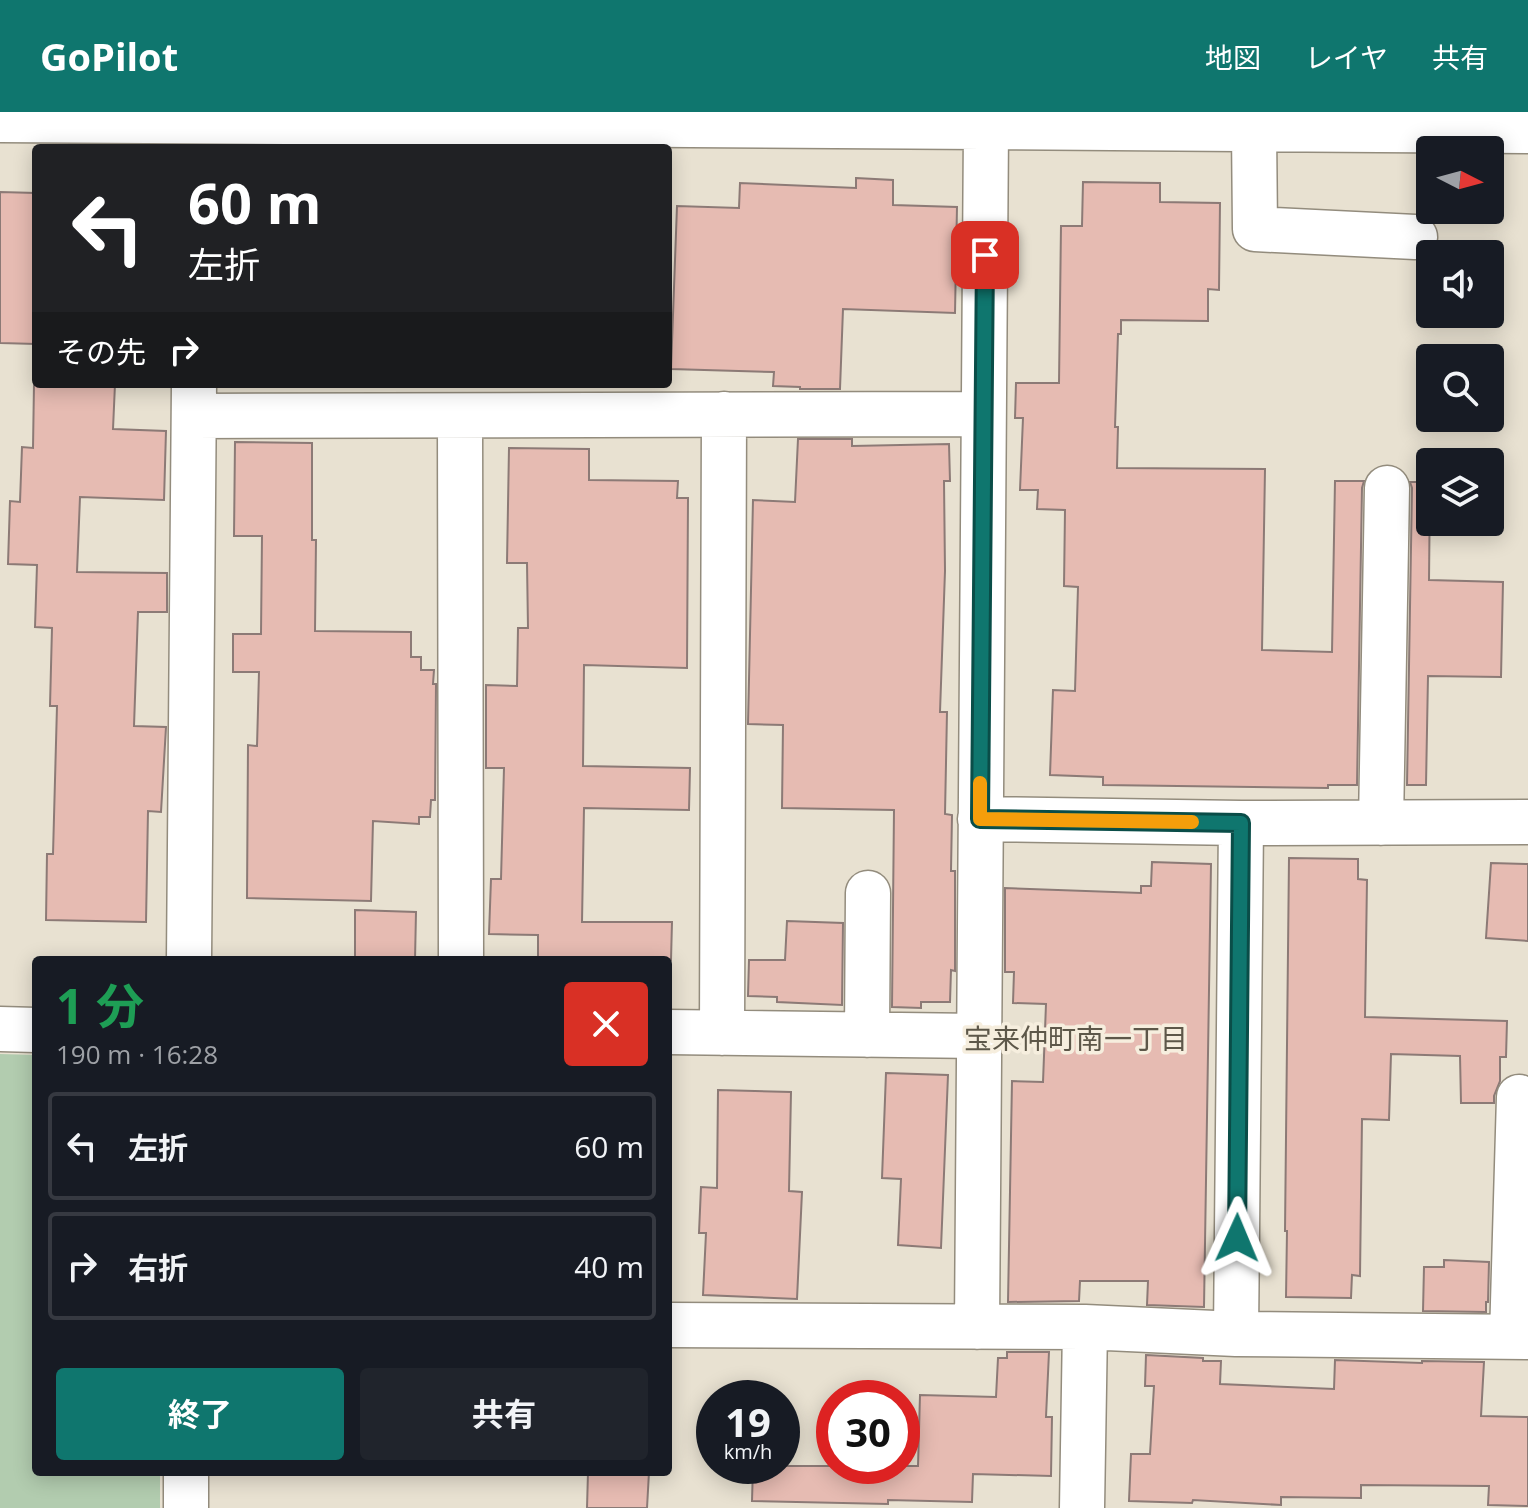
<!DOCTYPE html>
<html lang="ja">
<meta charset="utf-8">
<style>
:root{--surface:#171b24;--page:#20242c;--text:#f1f3f6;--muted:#9ea1a6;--line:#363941;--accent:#0f766e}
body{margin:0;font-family:"Open Sans","Noto Sans JP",sans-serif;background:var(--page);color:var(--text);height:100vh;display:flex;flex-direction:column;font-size:30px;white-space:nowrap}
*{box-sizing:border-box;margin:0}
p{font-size:26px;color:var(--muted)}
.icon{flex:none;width:44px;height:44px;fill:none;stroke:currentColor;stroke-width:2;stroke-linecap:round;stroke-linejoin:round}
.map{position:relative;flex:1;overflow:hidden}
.details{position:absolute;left:32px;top:844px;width:640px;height:520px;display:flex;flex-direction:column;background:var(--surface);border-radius:8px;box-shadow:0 4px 20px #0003}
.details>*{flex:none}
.hud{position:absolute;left:32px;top:32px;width:640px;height:244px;border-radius:8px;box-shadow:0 4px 20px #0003;background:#202124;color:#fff;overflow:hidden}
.needle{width:52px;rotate:96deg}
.buttons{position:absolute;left:1416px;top:24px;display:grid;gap:16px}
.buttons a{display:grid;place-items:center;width:88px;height:88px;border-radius:8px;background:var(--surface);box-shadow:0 4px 20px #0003;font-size:40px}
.speed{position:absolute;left:696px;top:1268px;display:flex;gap:16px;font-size:40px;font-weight:700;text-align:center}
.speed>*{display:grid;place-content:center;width:104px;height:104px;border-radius:50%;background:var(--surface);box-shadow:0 4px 20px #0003;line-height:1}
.speed small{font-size:20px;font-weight:400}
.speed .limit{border:12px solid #d22;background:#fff;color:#111}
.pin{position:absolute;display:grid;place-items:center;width:68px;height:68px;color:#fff;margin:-34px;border-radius:16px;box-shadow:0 4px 12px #0006}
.me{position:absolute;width:88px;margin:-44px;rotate:1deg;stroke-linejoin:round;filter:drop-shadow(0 0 6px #0008)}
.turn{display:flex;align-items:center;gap:28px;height:168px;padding:0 24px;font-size:36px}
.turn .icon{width:104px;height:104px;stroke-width:2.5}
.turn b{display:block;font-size:56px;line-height:68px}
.then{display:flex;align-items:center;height:76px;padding:0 24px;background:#0003;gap:16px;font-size:30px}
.round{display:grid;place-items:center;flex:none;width:84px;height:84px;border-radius:8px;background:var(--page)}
.summary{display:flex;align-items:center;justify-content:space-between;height:136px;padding:0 24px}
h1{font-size:48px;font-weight:700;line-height:60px;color:#1e9e55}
.button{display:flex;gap:16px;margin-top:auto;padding:16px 24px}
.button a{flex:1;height:92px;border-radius:8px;background:var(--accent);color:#fff;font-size:32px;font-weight:700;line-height:92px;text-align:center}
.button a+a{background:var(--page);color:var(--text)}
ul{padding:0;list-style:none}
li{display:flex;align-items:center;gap:24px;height:108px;margin:0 16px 12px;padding:0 8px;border:4px solid var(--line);border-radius:8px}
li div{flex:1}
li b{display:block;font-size:30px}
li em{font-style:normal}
header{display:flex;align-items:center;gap:48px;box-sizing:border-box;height:112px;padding:0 40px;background:var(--accent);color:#fff}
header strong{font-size:38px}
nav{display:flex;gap:44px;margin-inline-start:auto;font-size:28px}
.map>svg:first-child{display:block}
</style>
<header>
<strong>GoPilot</strong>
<nav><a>地図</a><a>レイヤ</a><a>共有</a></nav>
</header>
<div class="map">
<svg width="1528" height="1396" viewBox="0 0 1528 1396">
<rect width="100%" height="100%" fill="#e8e1d1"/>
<path fill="#b2ccaf" d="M 0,942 L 36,943 L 36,1360 L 160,1360 L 160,1396 L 0,1396 Z"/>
<path fill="#e6bbb2" stroke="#8c7a76" stroke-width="2" d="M 856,66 L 893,68 L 893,93 L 957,95 L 955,201 L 843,197 L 840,277 L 800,277 L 800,275 L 773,274 L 774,260 L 671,257 L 677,94 L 739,96 L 740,71 L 856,76 Z
M 1083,70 L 1160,71 L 1160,90 L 1220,91 L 1219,178 L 1208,177 L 1208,209 L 1121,208 L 1121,222 L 1118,222 L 1115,315 L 1118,315 L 1117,356 L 1265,357 L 1262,538 L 1332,540 L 1335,369 L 1364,369 L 1362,376 L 1357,673 L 1328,673 L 1328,676 L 1103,673 L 1103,665 L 1050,663 L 1053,578 L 1075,579 L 1078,475 L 1064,474 L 1065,398 L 1037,397 L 1038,378 L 1020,378 L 1023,306 L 1015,306 L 1016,271 L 1059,271 L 1061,114 L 1082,114 Z
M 0,80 L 36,81 L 36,232 L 0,231 Z
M 34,272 L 115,272 L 113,317 L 166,319 L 164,388 L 80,385 L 77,460 L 167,461 L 167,500 L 138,500 L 134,614 L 166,615 L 161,700 L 148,699 L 146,810 L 46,808 L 47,742 L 53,742 L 57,594 L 50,594 L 52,516 L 35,515 L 37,453 L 8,452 L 10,389 L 20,390 L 22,335 L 33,336 Z
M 798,327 L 852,327 L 852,334 L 949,332 L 950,369 L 944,369 L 945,459 L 940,600 L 947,600 L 945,702 L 952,703 L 951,759 L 955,759 L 955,859 L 951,858 L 950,890 L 921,890 L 921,896 L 892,895 L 894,698 L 782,696 L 783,613 L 748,612 L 753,388 L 795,390 Z
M 235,330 L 312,331 L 312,428 L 316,428 L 315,519 L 411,520 L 411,545 L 421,545 L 421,558 L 434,558 L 433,572 L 436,572 L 435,688 L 431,688 L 430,705 L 419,705 L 419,712 L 373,709 L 371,789 L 247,786 L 248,633 L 257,634 L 259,560 L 233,560 L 233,522 L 261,522 L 262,424 L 234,424 Z
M 509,336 L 589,337 L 589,368 L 678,369 L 677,386 L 688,386 L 687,556 L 584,553 L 583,654 L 690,656 L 689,698 L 584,696 L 582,810 L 672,810 L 671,848 L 538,848 L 538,823 L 489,822 L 491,767 L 501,767 L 504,656 L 486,656 L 486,573 L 517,574 L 518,516 L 528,516 L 527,451 L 507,451 Z
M 1410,370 L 1430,370 L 1429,468 L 1503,470 L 1501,565 L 1428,564 L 1426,673 L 1407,673 L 1412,376 Z
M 1289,746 L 1358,747 L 1358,767 L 1367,768 L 1365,905 L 1507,909 L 1506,945 L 1500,945 L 1500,969 L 1494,984 L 1494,991 L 1461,991 L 1460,944 L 1391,942 L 1389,1008 L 1362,1007 L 1360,1164 L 1352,1163 L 1351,1186 L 1286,1185 L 1287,1119 L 1285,1119 Z
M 1152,750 L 1211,752 L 1204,1195 L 1147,1193 L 1148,1169 L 1080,1169 L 1079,1189 L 1008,1190 L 1012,969 L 1043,970 L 1046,892 L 1013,891 L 1014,860 L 1005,860 L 1005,776 L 1141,781 L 1141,774 L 1151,774 Z
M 1491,751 L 1528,752 L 1528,829 L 1486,826 Z
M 355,798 L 416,800 L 415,848 L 355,848 Z
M 787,809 L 843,811 L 842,893 L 777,890 L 777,885 L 748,884 L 749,848 L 785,848 Z
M 886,961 L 948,963 L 941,1136 L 898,1133 L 901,1067 L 882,1066 Z
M 718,978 L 791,980 L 789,1079 L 802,1080 L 797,1187 L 703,1183 L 706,1121 L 699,1121 L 701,1075 L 717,1076 Z
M 1444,1148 L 1489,1150 L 1488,1190 L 1486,1190 L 1486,1200 L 1423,1199 L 1424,1155 L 1444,1155 Z
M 1007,1240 L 1049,1240 L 1046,1305 L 1052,1305 L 1051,1364 L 973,1362 L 972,1390 L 888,1388 L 888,1392 L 752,1389 L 753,1354 L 918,1354 L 920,1283 L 996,1285 L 998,1246 L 1007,1246 Z
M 1146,1243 L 1203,1246 L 1203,1249 L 1221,1249 L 1220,1272 L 1334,1277 L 1335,1248 L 1422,1251 L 1422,1249 L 1484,1250 L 1481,1304 L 1528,1305 L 1528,1394 L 1488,1393 L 1489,1374 L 1361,1373 L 1361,1386 L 1281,1385 L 1281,1393 L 1193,1388 L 1192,1391 L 1129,1389 L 1131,1342 L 1150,1342 L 1154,1274 L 1145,1274 Z
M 588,1360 L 649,1360 L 647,1396 L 587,1396 Z"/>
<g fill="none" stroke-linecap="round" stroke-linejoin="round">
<defs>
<path id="minor" d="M 0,8 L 1528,19
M 1254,18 L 1255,117 L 1415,125
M 194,304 L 983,302
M 460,305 L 461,848
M 980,707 L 1241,711 L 1528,710
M 1381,711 L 1387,376
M 189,848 L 194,272
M 0,917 L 36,918
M 668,920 L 979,924
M 722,921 L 724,302
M 867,923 L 868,781
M 668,1213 L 1085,1215 L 1236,1222 L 1528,1225
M 977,1215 L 986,16
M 1236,1222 L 1241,711
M 1512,1225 L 1519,985
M 186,1396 L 186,1360
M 1082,1396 L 1085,1215"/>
</defs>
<use href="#minor" stroke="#938c7d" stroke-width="47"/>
<use href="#minor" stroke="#fff" stroke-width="44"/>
</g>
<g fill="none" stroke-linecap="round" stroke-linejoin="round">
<defs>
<path id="route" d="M 985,143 L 980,707 L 1241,711 L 1237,1126"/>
</defs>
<use href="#route" stroke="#0a4d48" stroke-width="20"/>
<use href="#route" stroke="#0f766e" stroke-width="14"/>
<path stroke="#f59e0b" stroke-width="14" d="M 980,671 L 980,707 L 1192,710"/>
</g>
<g text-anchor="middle" stroke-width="7" stroke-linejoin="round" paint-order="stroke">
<g font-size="28" fill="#5d5749" stroke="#f6eede">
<text x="1076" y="937">宝来仲町南一丁目</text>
</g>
</g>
</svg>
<div class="buttons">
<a><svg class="needle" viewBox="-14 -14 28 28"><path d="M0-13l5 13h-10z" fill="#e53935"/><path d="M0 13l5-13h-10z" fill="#9ea1a6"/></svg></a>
<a><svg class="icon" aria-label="sound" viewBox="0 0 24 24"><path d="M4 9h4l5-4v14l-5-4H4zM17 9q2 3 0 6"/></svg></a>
<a><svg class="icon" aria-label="search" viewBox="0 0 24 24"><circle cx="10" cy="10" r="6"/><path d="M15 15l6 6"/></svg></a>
<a><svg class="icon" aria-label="layers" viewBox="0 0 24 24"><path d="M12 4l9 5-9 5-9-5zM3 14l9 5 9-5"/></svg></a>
</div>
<div class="speed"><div>19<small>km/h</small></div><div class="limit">30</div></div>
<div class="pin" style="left:985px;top:143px;background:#d93025"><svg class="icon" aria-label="arrive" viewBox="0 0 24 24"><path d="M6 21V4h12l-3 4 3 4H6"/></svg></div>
<svg class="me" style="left:1237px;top:1126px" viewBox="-20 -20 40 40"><path d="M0-17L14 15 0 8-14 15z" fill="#0f766e" stroke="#fff" stroke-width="4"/></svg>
<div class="hud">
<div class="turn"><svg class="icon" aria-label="left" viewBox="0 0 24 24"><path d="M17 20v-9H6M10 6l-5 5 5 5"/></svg><div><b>60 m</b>左折</div></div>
<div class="then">その先<svg class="icon" aria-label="right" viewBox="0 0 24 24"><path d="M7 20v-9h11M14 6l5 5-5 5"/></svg></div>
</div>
<section class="details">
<div class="summary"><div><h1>1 分</h1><p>190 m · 16:28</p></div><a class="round" style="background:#d93025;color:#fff"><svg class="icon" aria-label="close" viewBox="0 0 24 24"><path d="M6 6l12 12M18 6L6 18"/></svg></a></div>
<ul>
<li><svg class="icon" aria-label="left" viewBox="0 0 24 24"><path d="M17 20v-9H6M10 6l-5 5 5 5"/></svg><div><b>左折</b></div><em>60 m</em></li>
<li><svg class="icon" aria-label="right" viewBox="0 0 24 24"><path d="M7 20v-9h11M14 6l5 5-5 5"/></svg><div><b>右折</b></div><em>40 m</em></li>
</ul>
<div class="button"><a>終了</a><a>共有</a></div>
</section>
</div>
